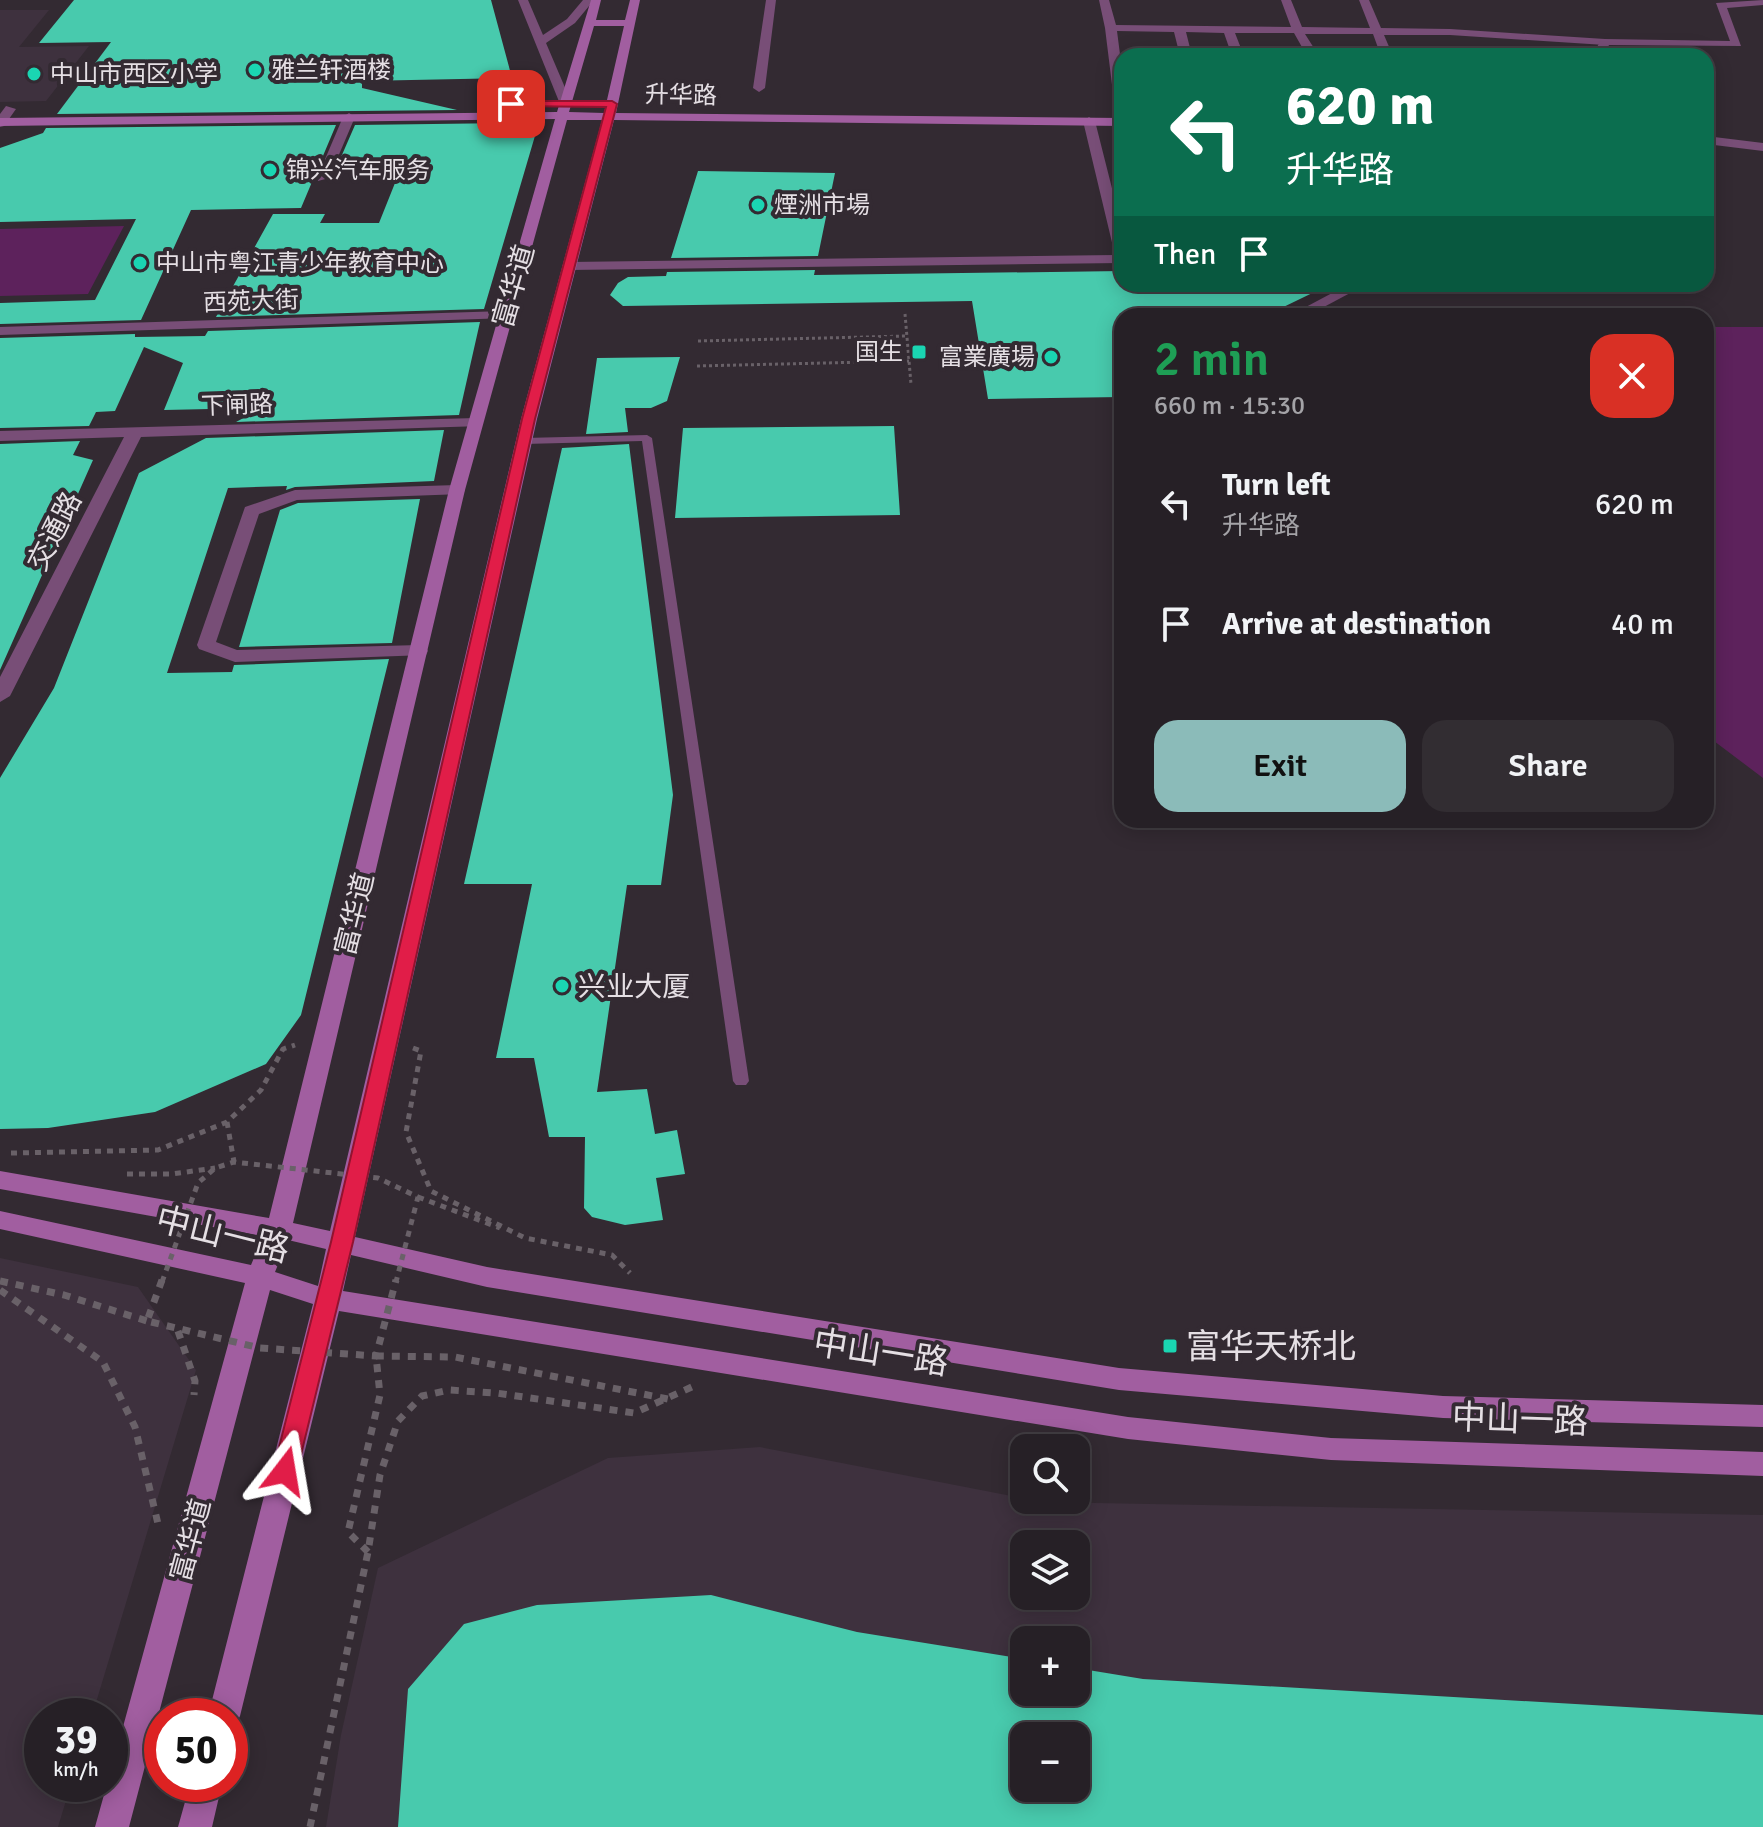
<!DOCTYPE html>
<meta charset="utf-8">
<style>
:root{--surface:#262026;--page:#322d32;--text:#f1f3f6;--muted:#a4a3a7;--line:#423e43;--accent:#8bbbb9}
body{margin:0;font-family:Signika,"Noto Sans SC",sans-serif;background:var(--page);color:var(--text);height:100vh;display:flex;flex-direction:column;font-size:30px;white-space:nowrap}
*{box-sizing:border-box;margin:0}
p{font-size:26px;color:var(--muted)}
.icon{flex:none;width:44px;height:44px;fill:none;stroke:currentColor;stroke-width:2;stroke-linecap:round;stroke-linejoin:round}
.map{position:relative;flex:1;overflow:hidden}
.details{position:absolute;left:1114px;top:308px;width:600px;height:520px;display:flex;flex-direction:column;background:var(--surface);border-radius:24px;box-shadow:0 4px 20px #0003,0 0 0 2px var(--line)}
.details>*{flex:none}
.top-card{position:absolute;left:1114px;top:48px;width:600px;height:244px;border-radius:24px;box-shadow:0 4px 20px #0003,0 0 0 2px var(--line);background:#0b6e4f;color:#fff;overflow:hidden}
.fabs{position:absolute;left:1010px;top:1434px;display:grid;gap:16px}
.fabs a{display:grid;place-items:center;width:80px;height:80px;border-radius:16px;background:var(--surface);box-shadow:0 4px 20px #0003,0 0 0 2px var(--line);font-size:40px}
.speed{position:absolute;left:24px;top:1698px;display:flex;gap:16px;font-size:40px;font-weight:700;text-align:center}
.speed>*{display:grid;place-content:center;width:104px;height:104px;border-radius:50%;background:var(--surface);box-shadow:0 4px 20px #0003,0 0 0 2px var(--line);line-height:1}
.speed small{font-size:20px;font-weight:400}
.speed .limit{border:12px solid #d22;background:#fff;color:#111}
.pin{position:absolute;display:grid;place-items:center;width:68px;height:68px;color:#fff;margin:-34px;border-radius:16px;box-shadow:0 4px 12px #0006}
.me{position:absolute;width:88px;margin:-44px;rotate:14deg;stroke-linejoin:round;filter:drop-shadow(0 0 6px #0008)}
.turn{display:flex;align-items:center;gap:28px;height:168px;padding:0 40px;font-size:36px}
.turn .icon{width:104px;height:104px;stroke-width:2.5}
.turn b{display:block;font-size:56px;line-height:68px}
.then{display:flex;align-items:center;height:76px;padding:0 40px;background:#0003;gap:16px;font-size:30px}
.round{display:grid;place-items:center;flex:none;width:84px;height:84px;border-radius:24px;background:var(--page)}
.head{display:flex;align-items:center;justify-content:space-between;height:136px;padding:0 40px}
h1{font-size:48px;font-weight:600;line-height:60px;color:#1e9e55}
.button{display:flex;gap:16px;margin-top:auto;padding:16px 40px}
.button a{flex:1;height:92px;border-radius:24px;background:var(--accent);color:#111;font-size:32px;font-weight:600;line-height:92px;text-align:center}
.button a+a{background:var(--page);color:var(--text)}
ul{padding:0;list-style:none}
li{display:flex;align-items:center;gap:24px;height:120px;padding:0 40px}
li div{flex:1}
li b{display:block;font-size:30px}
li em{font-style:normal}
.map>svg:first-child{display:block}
</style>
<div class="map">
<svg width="1763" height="1827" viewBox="0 0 1763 1827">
<rect width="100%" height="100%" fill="#332a32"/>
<path fill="#3e313e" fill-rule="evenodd" d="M 0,10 L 49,10 L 19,47 L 89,46 L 46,101 L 0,102 Z
M 0,1258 L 138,1287 L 196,1370 L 92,1716 L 42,1716 L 42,1784 L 71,1784 L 58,1827 L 0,1827 Z
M 760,1447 L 1042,1502 L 1763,1515 L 1763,1827 L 326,1827 L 341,1735 L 378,1568 L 608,1458 ZM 1024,1544 L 1076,1544 L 1076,1596 L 1024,1596 ZM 1024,1640 L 1076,1640 L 1076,1692 L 1024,1692 ZM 1024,1736 L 1076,1736 L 1076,1788 L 1024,1788 Z"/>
<path fill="#5d225c" d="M 124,226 L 88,294 L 0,296 L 0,229 Z
M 1706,327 L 1763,327 L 1763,778 L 1706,735 Z"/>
<path fill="#48caad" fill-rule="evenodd" d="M 74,0 L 491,0 L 512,78 L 362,81 L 362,88 L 457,110 L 57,114 L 111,42 L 39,43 Z
M 510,123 L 537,129 L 484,309 L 216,317 L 273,214 L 325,214 L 320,223 L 379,223 L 403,163 L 338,164 L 355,125 Z
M 336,125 L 301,208 L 191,210 L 141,320 L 0,324 L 0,303 L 95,300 L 136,219 L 0,222 L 0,148 L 43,133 L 46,128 Z
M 698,171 L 835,173 L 818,256 L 671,258 Z
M 815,270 L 814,275 L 1122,271 L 1122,284 L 1331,284 L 1265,316 L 1122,316 L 1122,397 L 988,399 L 972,301 L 623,306 L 610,295 L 618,283 L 628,277 L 666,276 L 667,272 Z
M 480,322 L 459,415 L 236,422 L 262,408 L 164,410 L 183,363 L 144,347 L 115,411 L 96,412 L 89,426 L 0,428 L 0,338 L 135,334 L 135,337 L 205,336 L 208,331 Z
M 680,357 L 667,401 L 651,408 L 625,408 L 628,432 L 586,434 L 597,358 Z
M 894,426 L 900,515 L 675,518 L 683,428 Z
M 444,430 L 434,481 L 295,487 L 286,490 L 287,486 L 228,488 L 167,673 L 232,672 L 234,665 L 389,659 L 301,1015 L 266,1064 L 155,1112 L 48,1128 L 0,1129 L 0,778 L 54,688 L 139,473 L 206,438 Z
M 80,441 L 73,455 L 93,460 L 0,670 L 0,444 Z
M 629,444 L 673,795 L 661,885 L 627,885 L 597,1092 L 647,1089 L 655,1134 L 677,1130 L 685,1174 L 656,1178 L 663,1220 L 625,1225 L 592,1217 L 584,1208 L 585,1137 L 549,1137 L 534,1058 L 496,1058 L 532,884 L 464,884 L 562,448 Z
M 420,499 L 392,643 L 239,647 L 280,510 L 298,503 Z
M 711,1595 L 857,1632 L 1024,1659 L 1024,1692 L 1076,1692 L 1076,1668 L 1143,1679 L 1763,1715 L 1763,1827 L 398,1827 L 408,1689 L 464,1624 L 537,1605 ZM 1024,1736 L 1076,1736 L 1076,1788 L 1024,1788 Z"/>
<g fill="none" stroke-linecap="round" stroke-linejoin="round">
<path stroke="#696168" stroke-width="3" stroke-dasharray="3 3" stroke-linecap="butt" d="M 905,314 L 911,384
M 698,341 L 907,336
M 697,366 L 909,361"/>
<path stroke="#696168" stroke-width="5" stroke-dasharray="6 6" stroke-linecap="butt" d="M 413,1048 L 421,1051 L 406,1132 L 431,1191 L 525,1238 L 612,1255 L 630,1273
M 227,1122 L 234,1162
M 11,1153 L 158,1150 L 227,1122 L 261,1090 L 283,1049 L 295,1045
M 127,1174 L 172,1174 L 215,1168
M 418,1197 L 500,1228"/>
<path stroke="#696168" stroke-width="7" stroke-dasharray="8 8" stroke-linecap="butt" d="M 0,1281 L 64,1295 L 147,1321
M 0,1290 L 103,1362 L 135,1427 L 159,1528
M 178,1331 L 195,1381 L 194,1395
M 368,1552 L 348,1532 L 380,1395 L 376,1356 L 455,1357 L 668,1399
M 310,1827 L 368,1552 L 380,1475 L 398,1421 L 422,1396 L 449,1390 L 496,1393 L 634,1413 L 694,1386"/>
<path fill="#784e77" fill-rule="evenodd" d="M 647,435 L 652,438 L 749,1081 L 746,1085 L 736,1085 L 733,1081 L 642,441 L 524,444 L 519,441 L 524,438 Z"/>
<path fill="#784e77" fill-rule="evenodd" d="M 766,0 L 776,0 L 765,88 L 759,92 L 753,88 Z
M 1099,0 L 1109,0 L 1116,25 L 1291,27 L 1281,0 L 1291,0 L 1302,27 L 1370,28 L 1359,0 L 1369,0 L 1381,28 L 1450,29 L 1605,39 L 1611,42 L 1605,45 L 1450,35 L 1384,35 L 1393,56 L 1381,56 L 1373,34 L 1305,34 L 1319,56 L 1307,56 L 1294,33 L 1235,33 L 1244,56 L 1232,56 L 1224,33 L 1186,32 L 1192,56 L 1180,56 L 1174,32 L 1117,31 L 1122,70 L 1121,113 L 1115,109 L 1105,28 Z
M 349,113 L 355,117 L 329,178 L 318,181 L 317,178 L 343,117 Z
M 1089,117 L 1095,121 L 1122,228 L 1122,263 L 569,270 L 562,266 L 569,262 L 1115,255 L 1083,121 Z
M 1349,284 L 1367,284 L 1307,316 L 1289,316 Z
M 504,311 L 509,312 L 509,318 L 0,335 L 0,327 Z
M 476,418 L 482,420 L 482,426 L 141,437 L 10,696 L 0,702 L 0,677 L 124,437 L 0,441 L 0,431 Z
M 457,485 L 465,490 L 463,494 L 297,500 L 259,514 L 216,642 L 237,650 L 419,645 L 426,647 L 428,651 L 426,655 L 235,662 L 199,649 L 197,645 L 245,507 L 295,490 Z"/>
<path fill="#784e77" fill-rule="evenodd" d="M 518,0 L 528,0 L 543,35 L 567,19 L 583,0 L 594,0 L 575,23 L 546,43 L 572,104 L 570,107 L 560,104 Z
M 1763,0 L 1763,5 L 1727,8 L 1741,46 L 1609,45 L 1604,56 L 1592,56 L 1601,40 L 1605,39 L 1730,41 L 1716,3 Z
M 6,106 L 16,109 L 4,126 L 0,127 L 0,114 Z
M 1706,136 L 1763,143 L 1763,151 L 1706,144 Z"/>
<path fill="#a15ea0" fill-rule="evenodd" d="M 591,0 L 601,0 L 596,20 L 625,20 L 630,0 L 640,0 L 616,113 L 1122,118 L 1122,126 L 614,120 L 537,419 L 355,1237 L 487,1267 L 1119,1368 L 1443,1396 L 1763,1405 L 1763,1427 L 1443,1418 L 1119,1390 L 487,1287 L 351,1255 L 343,1291 L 1128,1417 L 1331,1438 L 1763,1452 L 1763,1476 L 1331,1460 L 1128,1439 L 339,1311 L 240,1716 L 235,1726 L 230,1728 L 230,1716 L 208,1716 L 313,1304 L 270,1290 L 129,1827 L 95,1827 L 107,1784 L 110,1784 L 110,1774 L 245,1283 L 0,1229 L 0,1211 L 251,1265 L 263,1236 L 0,1189 L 0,1171 L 269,1218 L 449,490 L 555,119 L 0,126 L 0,118 L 557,112 ZM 594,26 L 624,26 L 604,113 L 569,112 ZM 567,120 L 602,120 L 521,419 L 330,1231 L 293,1223 L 465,490 ZM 288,1240 L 326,1249 L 318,1286 L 275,1272 Z
M 190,1784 L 222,1784 L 212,1827 L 178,1827 Z"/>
<path stroke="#696168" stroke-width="5" stroke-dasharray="6 6" stroke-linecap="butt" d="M 162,1282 L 198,1183 L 215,1168 L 234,1162 L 378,1178 L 418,1197 L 396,1282"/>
<path stroke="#696168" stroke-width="7" stroke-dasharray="8 8" stroke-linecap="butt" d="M 162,1280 L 147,1321 L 260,1348 L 376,1356 L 396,1280"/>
</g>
<path fill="#e11d48" stroke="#92132f" stroke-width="2" d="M 511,101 L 612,101 L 617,104 L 535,419 L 353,1242 L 297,1471 L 294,1478 L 285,1481 L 277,1478 L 273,1471 L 331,1242 L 522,419 L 606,107 L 507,106 Z"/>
<g fill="#1ad5b2" stroke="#332a32" stroke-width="3">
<circle cx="255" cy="70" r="8"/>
<circle cx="34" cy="74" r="8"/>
<circle cx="270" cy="170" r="8"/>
<circle cx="758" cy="205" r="8"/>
<circle cx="140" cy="263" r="8"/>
<rect x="911" y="344" width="16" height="16" rx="4"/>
<circle cx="1051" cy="357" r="8"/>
<circle cx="562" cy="986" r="8"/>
<rect x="1162" y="1338" width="16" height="16" rx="4"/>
</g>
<g text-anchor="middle" stroke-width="8" stroke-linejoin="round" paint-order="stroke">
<g font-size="24" fill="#e5dfe4" stroke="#332a32" text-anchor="start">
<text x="271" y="78">雅兰轩酒楼</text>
<text x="50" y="82">中山市西区小学</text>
<text x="286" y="178">锦兴汽车服务</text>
<text x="774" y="213">煙洲市場</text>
<text x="156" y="271">中山市粤江青少年教育中心</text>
<text x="903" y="360" text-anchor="end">国生</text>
<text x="1035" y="365" text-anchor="end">富業廣場</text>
</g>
<g font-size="24" fill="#e5dfe4" stroke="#332a32">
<text transform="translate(681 95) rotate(1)" y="8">升华路</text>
<text transform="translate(251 301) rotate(-2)" y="8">西苑大街</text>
<text transform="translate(237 405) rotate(-2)" y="8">下闸路</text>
</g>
<g font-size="28" fill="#e5dfe4" stroke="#332a32">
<text transform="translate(513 286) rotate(-74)" y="10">富华道</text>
<text transform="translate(54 531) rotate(-63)" y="10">交通路</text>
<text transform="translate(354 914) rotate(-76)" y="10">富华道</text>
<text transform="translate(190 1540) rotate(-75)" y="10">富华道</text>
</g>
<g font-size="28" fill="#e5dfe4" stroke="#332a32" text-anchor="start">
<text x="578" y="996">兴业大厦</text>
</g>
<g font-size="34" fill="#e5dfe4" stroke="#332a32">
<text transform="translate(223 1234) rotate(14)" y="12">中山一路</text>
<text transform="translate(881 1352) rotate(9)" y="12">中山一路</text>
<text transform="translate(1520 1419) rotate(2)" y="12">中山一路</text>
</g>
<g font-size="34" fill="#e5dfe4" stroke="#332a32" text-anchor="start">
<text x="1186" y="1358">富华天桥北</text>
</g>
</g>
</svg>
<div class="fabs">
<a><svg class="icon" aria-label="search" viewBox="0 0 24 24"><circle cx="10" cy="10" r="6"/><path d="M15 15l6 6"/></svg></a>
<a><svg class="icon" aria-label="layers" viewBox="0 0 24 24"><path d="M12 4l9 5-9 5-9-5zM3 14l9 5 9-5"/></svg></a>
<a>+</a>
<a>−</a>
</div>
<div class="speed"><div>39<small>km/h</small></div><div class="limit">50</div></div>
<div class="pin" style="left:511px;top:104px;background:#d93025"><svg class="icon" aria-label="arrive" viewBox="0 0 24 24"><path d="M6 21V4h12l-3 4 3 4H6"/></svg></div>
<svg class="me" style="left:285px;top:1471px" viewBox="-20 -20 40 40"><path d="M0-17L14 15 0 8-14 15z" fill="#e11d48" stroke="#fff" stroke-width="4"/></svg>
<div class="top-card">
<div class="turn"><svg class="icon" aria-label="left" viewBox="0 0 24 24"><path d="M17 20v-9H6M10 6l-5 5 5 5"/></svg><div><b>620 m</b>升华路</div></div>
<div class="then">Then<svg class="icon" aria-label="arrive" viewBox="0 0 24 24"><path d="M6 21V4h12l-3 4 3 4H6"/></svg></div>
</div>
<section class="details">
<div class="head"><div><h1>2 min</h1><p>660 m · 15:30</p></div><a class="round" style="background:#d93025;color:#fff"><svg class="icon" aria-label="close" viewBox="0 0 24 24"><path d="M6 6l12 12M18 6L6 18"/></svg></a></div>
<ul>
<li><svg class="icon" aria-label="left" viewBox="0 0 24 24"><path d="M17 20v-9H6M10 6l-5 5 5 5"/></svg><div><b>Turn left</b><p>升华路</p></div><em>620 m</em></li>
<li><svg class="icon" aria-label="arrive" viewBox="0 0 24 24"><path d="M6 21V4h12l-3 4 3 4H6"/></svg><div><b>Arrive at destination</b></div><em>40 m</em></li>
</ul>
<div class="button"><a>Exit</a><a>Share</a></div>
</section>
</div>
